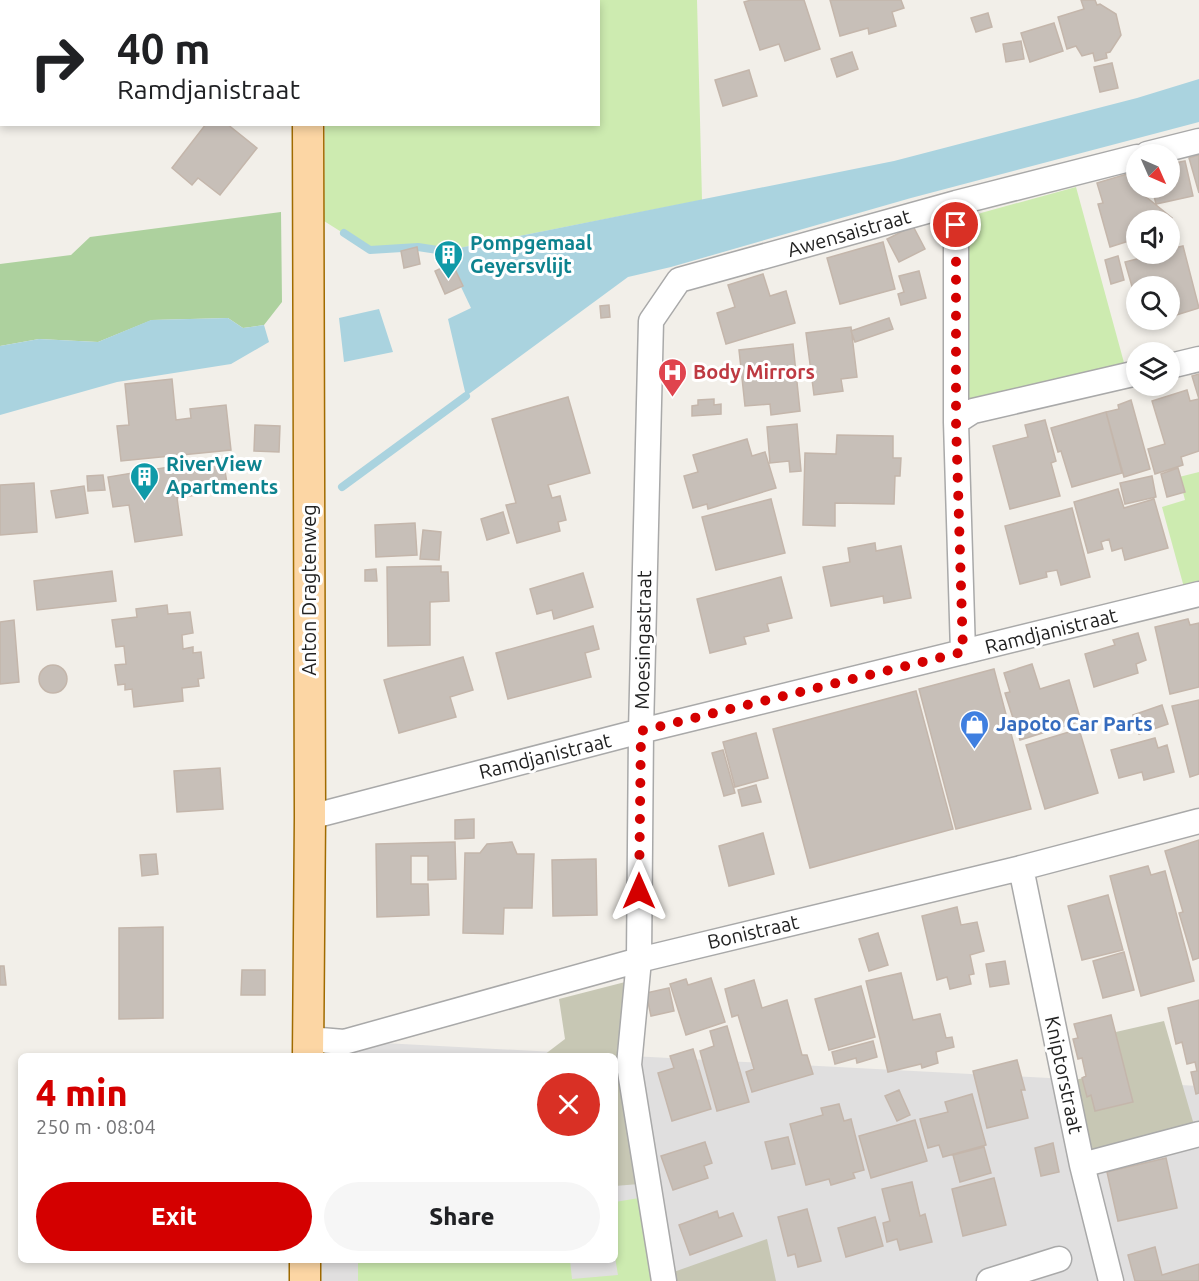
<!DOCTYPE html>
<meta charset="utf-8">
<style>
:root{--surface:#fff;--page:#f6f6f6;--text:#202124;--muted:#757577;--accent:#d40000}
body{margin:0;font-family:Ubuntu,sans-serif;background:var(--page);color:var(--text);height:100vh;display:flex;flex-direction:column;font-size:22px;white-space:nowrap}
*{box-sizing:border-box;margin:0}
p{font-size:20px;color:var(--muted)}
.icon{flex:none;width:33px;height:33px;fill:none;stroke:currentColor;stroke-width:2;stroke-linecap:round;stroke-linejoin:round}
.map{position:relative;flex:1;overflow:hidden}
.details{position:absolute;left:18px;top:1053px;width:600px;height:210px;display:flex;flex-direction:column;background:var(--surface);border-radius:9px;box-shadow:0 3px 9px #0003}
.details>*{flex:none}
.top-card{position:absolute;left:0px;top:0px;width:600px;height:126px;box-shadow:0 3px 9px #0003;background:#fff;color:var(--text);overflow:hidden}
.needle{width:39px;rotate:135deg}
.buttons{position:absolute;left:1126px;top:144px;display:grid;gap:12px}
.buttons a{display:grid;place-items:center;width:54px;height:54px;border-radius:50%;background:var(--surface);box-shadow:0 3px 9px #0003;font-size:30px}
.pin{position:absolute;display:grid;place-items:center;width:51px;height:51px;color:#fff;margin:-26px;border:3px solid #fff;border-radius:50%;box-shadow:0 2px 6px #0007}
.me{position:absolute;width:66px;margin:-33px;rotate:0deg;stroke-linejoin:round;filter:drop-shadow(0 0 4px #0008)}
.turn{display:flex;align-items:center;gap:21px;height:126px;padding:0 18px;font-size:27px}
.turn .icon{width:78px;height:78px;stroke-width:2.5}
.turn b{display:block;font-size:42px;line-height:51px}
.round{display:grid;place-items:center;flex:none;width:63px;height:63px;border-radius:32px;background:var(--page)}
.overview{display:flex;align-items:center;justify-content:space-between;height:102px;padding:0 18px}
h1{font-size:36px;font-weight:800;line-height:45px;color:var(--accent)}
.cta{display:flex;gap:12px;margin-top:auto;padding:12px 18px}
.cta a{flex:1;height:69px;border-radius:36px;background:var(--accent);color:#fff;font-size:24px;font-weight:800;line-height:69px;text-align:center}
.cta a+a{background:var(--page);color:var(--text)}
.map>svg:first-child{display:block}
</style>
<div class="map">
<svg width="1199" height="1281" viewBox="0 0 1199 1281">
<rect width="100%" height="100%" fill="#f2efe9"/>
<path fill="#e0dfdf" d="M 308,1039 L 1199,1086 L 1199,1281 L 314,1281 L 314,1260 L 615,1260 L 615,1056 L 309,1056 Z"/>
<path fill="#c7c7b4" d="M 629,981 L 639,1184 L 615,1186 L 615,1056 L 544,1055 L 565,1039 L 559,999 Z
M 1164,1021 L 1196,1132 L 1091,1150 L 1071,1081 L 1116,1070 L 1107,1034 Z
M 767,1239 L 776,1281 L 669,1281 L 668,1274 Z"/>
<path fill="#cdebb0" d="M 326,0 L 697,0 L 702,200 L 444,251 L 418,247 L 370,250 L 324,221 L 325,125 L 598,124 L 598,2 Z
M 1076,187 L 1126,370 L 962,409 L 965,227 L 973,217 L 981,213 Z
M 1199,472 L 1199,587 L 1185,591 L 1162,507 L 1185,500 L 1179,477 Z
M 639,1198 L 653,1281 L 358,1281 L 358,1260 L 570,1260 L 572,1279 L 618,1275 L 615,1257 L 615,1202 Z"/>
<path fill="#add19e" d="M 281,212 L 282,302 L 264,325 L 243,328 L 228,318 L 152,320 L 98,342 L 39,339 L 0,346 L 0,264 L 71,255 L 90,237 Z"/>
<path fill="#aad3df" d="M 1199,79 L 1199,122 L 911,198 L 671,267 L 628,277 L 466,396 L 448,319 L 471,308 L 444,251 L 894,161 L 1137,98 Z
M 379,309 L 393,352 L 344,362 L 339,318 Z
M 228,318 L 243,328 L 264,325 L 269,342 L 231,364 L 117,382 L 0,415 L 0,346 L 39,339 L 98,342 L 151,320 Z"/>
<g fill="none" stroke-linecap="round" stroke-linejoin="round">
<path stroke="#aad3df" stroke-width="8" d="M 344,233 L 370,250 L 418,247 L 444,251
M 342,487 L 466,396"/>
</g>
<path fill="#c7bfb8" stroke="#c4b6ab" stroke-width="1.5" d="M 17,0 L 202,0 L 203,2 L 19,2 Z
M 751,0 L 804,0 L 820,49 L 785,61 L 779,44 L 760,50 L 744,2 Z
M 830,0 L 901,0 L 904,8 L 892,12 L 896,26 L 869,34 L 868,28 L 840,36 Z
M 1081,0 L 1095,0 L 1097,5 L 1100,4 L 1116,14 L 1121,35 L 1110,52 L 1106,53 L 1107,58 L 1095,61 L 1093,53 L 1082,56 L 1076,46 L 1067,49 L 1058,17 L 1084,9 Z
M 988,13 L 992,27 L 976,32 L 971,18 Z
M 1054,23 L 1063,51 L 1030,62 L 1021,33 Z
M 1021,41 L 1024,59 L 1006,62 L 1003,44 Z
M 852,52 L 858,69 L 837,77 L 831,59 Z
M 1112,63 L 1118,88 L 1100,92 L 1094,67 Z
M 749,70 L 757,96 L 723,106 L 715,80 Z
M 206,124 L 227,124 L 257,148 L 220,195 L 198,178 L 192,185 L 172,168 Z
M 1199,155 L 1199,193 L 1189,158 Z
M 1185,161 L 1193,196 L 1156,204 L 1152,188 L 1170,188 L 1170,164 Z
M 1137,171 L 1137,188 L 1142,188 L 1145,196 L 1172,218 L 1169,220 L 1137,220 L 1130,224 L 1135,239 L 1110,247 L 1098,204 L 1103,203 L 1097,183 Z
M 913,226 L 925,249 L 899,262 L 887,239 Z
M 883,242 L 895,289 L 840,304 L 827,258 Z
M 1183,246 L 1199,308 L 1170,317 L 1170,286 L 1137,286 L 1137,304 L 1125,262 L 1156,254 L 1170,254 L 1170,249 Z
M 417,247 L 420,264 L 404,268 L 401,251 Z
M 1118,256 L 1124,280 L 1111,284 L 1105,260 Z
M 452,263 L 463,286 L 445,294 L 435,271 Z
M 919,271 L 926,298 L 901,305 L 898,294 L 904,292 L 899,276 Z
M 763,274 L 770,296 L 786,291 L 795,323 L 726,344 L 717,313 L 735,307 L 728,285 Z
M 609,305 L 610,317 L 601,318 L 600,306 Z
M 889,318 L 893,329 L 855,342 L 851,331 Z
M 851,327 L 857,377 L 841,379 L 843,391 L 814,395 L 806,333 Z
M 793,344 L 800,411 L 771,415 L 770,404 L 745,406 L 739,350 Z
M 1199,374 L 1199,451 L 1181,457 L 1183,465 L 1155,474 L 1148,449 L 1165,444 L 1152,401 L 1187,390 L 1190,401 L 1199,399 L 1192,376 Z
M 172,379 L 176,420 L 191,418 L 190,409 L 226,405 L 231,450 L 121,461 L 117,426 L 129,425 L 125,384 Z
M 568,397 L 590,473 L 548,485 L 552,498 L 560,496 L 566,520 L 558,522 L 560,531 L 517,543 L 506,505 L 516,503 L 492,419 Z
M 714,399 L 714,405 L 721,404 L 721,414 L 692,416 L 692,406 L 698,405 L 698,400 Z
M 1131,400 L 1150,469 L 1124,477 L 1106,412 L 1119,409 L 1118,405 Z
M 1106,412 L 1122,473 L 1072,487 L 1061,451 L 1058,452 L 1051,428 Z
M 1045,420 L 1056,461 L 1051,463 L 1060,496 L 1010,509 L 993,446 L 1028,437 L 1025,425 Z
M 797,424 L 801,471 L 790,472 L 789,461 L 770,463 L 767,427 Z
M 255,425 L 280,426 L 279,452 L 254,451 Z
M 837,435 L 893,436 L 893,458 L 901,458 L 900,476 L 895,476 L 894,504 L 835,503 L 835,526 L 803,525 L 805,453 L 836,454 Z
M 747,439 L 752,456 L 765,452 L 776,488 L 708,509 L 707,504 L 693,508 L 684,476 L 698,472 L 693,455 Z
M 223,458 L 228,490 L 177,498 L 182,535 L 135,542 L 129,505 L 113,507 L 108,477 Z
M 1178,468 L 1185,492 L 1167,497 L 1161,474 Z
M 103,475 L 105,490 L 88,491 L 87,476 Z
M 1152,476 L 1156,497 L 1125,504 L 1120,483 Z
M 34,483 L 37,532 L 0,535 L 0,485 Z
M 84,486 L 88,513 L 56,518 L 51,491 Z
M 1118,489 L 1124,508 L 1154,499 L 1168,548 L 1125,560 L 1122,548 L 1112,551 L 1109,539 L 1101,542 L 1103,549 L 1088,553 L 1074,502 Z
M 771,499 L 785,553 L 716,570 L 702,517 Z
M 1072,508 L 1090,577 L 1061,585 L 1057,570 L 1046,572 L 1047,577 L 1020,584 L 1005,526 Z
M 503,512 L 509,533 L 487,540 L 481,519 Z
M 415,523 L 417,555 L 376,557 L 375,525 Z
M 423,530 L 441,532 L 439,560 L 420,559 Z
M 875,543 L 876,551 L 901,546 L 911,598 L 884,603 L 883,596 L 831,606 L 823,567 L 850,562 L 848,548 Z
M 441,566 L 441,572 L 448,572 L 449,601 L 430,602 L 430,645 L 388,646 L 387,567 Z
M 376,569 L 377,581 L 365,581 L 365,570 Z
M 112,571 L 116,601 L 37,610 L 34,581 Z
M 583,573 L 593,607 L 554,619 L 552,610 L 537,614 L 530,589 Z
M 781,577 L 792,618 L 767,624 L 769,631 L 744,637 L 746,644 L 710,653 L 697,599 Z
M 167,605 L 168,614 L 190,612 L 193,633 L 182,635 L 183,649 L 193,647 L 193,653 L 201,652 L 204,678 L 198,679 L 199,686 L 182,688 L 183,701 L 134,707 L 132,689 L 125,690 L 125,684 L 118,685 L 115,665 L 126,664 L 124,646 L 116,647 L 112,620 L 137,617 L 136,609 Z
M 1188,619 L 1190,625 L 1199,623 L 1199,687 L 1170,694 L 1155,627 Z
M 14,620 L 19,682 L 0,684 L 0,622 Z
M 593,626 L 599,649 L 585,653 L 591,677 L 508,699 L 496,653 Z
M 1138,633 L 1146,660 L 1136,664 L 1138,673 L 1094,687 L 1085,654 L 1115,645 L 1113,640 Z
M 463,657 L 473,690 L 450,697 L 456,717 L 399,733 L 384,680 Z
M 1032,664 L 1040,689 L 1069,680 L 1081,721 L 1020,740 L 1005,693 L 1010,692 L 1004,673 Z
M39 679a14 14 0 1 1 28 0a14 14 0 1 1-28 0Z
M 994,669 L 1031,809 L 956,829 L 919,689 Z
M 916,691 L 953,829 L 810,868 L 773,729 Z
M 1199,700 L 1199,774 L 1190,777 L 1172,706 Z
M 1162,705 L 1168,724 L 1139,734 L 1133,715 Z
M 1079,729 L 1098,793 L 1045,809 L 1026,745 Z
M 756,733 L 768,778 L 735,787 L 723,742 Z
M 1155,738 L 1158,748 L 1167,745 L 1174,772 L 1144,780 L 1142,772 L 1119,778 L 1111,750 Z
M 723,750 L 735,793 L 724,796 L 712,753 Z
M 220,768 L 223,809 L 177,812 L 174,771 Z
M 756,785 L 761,802 L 742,806 L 738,790 Z
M 474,819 L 474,838 L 455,839 L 455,820 Z
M 763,833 L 774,874 L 729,886 L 719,846 Z
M 1199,840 L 1199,958 L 1193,960 L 1179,913 L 1183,912 L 1165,851 Z
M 455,842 L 456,879 L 428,880 L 428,856 L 411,856 L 411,884 L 428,884 L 429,915 L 377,917 L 376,844 Z
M 512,842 L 517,854 L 534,854 L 532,908 L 504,908 L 503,934 L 463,933 L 465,853 L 480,853 L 487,844 Z
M 156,854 L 158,874 L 142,876 L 140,855 Z
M 596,859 L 597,915 L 553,916 L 552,860 Z
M 1148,866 L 1151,875 L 1165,871 L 1194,981 L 1141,996 L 1110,876 Z
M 1108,895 L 1123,950 L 1082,960 L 1068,906 Z
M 957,907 L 961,925 L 977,922 L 984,951 L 970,955 L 974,974 L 969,975 L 971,984 L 950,989 L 947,977 L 937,980 L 922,916 Z
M 163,927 L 163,1018 L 119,1019 L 119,928 Z
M 878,933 L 888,965 L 869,971 L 859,939 Z
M 1124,952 L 1134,990 L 1103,998 L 1093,961 Z
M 1005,961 L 1009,984 L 990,987 L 986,964 Z
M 0,966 L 4,966 L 6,985 L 0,985 Z
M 242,970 L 265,970 L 265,995 L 241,995 Z
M 901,973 L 913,1020 L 940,1014 L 946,1038 L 952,1037 L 954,1047 L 936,1052 L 938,1063 L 922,1068 L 921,1064 L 888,1072 L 866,981 Z
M 711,978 L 725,1022 L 686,1035 L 670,984 L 686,979 L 688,985 Z
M 754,980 L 762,1008 L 787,1000 L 802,1055 L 807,1055 L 813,1074 L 752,1092 L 746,1072 L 754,1069 L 738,1015 L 732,1017 L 725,989 Z
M 861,986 L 875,1037 L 829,1050 L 815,999 Z
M 669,988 L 674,1011 L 651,1016 L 646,993 Z
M 1199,1000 L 1199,1093 L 1196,1094 L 1191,1072 L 1197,1071 L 1195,1062 L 1187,1064 L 1182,1042 L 1176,1044 L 1168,1008 Z
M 1111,1015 L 1133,1102 L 1095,1111 L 1091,1095 L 1087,1097 L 1082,1078 L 1086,1076 L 1082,1058 L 1078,1059 L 1073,1039 L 1078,1038 L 1074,1024 Z
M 727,1026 L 749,1102 L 717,1111 L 700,1051 L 714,1046 L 710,1031 Z
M 873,1041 L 877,1057 L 857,1063 L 856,1058 L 835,1064 L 832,1052 Z
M 693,1049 L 711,1109 L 672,1121 L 658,1073 L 674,1068 L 670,1056 Z
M 1017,1060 L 1025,1090 L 1021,1090 L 1028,1118 L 987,1128 L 973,1071 Z
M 899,1090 L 910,1115 L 897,1121 L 885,1096 Z
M 972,1094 L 986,1145 L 943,1157 L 939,1145 L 928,1148 L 920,1119 L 948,1112 L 945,1102 Z
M 839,1104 L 844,1121 L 851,1119 L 864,1170 L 853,1173 L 855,1178 L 831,1185 L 829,1179 L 806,1185 L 790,1124 L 823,1115 L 821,1108 Z
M 915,1120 L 927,1161 L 871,1178 L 859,1136 Z
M 788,1137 L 795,1164 L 772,1169 L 765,1142 Z
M 705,1142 L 712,1163 L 704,1166 L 708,1178 L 673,1190 L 661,1156 Z
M 1053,1143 L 1059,1172 L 1041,1176 L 1035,1148 Z
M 984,1147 L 991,1173 L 960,1182 L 953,1155 Z
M 1166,1158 L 1177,1208 L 1118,1221 L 1107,1172 Z
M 994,1178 L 1006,1225 L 963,1236 L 952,1189 Z
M 912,1182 L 920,1216 L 925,1214 L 932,1242 L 900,1250 L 897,1239 L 887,1242 L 883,1223 L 890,1221 L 882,1189 Z
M 807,1209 L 821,1261 L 798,1267 L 795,1254 L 788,1256 L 778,1217 Z
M 717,1211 L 719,1218 L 733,1213 L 742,1236 L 690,1255 L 679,1225 Z
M 875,1217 L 883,1246 L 846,1257 L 838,1228 Z
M 1155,1247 L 1162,1275 L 1199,1264 L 1199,1281 L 1135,1281 L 1128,1255 Z"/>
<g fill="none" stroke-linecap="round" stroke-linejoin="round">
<defs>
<path id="minor" d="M 1147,154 L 1199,141
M 956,203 L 956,422 L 963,652
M 1170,366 L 1199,359
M 956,422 L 973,411 L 1137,373
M 310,817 L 641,731 L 1199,594
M 1021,868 L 1082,1165 L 1111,1281
M 308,1039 L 344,1042 L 639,960 L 1021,868 L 1199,821
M 1082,1165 L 1199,1134
M 664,1281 L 629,1065 L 639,960 L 641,731 L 651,321 L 679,280 L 956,203 L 1137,157
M 989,1281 L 1059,1259"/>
<path id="major" d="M 308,0 L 308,2
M 308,124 L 310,817 L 308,1056
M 305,1281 L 305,1260"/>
</defs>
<use href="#minor" stroke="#a9a9a9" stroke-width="27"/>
<use href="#major" stroke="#a06b00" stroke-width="33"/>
<use href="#minor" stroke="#fff" stroke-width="24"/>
<use href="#major" stroke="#fcd6a4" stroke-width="30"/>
</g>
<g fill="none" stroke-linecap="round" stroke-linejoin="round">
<path stroke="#d40000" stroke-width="10" stroke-dasharray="0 18" d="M 639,891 L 641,731 L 963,652 L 956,422 L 956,225"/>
</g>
<defs>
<symbol id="building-pin" viewBox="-11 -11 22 30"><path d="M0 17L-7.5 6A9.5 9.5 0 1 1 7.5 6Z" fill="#0f9aa8" stroke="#fff"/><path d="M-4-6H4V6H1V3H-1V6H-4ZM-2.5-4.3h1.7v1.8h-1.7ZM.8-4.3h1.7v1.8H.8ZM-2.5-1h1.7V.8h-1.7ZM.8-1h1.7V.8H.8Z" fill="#fff"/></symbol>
<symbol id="hospital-pin" viewBox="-11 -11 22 30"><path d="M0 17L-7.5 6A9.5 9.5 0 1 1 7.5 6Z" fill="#e0444e" stroke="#fff"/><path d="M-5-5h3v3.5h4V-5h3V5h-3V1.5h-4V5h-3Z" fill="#fff"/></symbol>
<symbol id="shop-pin" viewBox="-11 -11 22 30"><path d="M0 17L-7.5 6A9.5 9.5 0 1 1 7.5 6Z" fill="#3f7fe0" stroke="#fff"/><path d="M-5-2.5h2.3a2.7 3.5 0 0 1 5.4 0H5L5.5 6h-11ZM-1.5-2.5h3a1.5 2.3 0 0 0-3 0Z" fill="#fff"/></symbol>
</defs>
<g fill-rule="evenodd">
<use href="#building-pin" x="432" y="238" width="33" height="45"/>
<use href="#hospital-pin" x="656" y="356" width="33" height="45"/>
<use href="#building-pin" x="128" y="460" width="33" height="45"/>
<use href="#shop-pin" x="958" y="708" width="33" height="45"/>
</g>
<g text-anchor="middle" stroke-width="6" stroke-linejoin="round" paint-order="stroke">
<g font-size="20" fill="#222" stroke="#fff">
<text transform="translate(849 233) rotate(-16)" y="7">Awensaistraat</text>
<text transform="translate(309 590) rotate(-90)" y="7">Anton Dragtenweg</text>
<text transform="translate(1051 631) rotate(-14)" y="7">Ramdjanistraat</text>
<text transform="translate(643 640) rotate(-89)" y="7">Moesingastraat</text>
<text transform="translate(545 756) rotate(-14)" y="7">Ramdjanistraat</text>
<text transform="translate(753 932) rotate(-13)" y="7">Bonistraat</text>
<text transform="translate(1064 1075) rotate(78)" y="7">Kniptorstraat</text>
</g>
<g font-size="20" font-weight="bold" fill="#0d838f" stroke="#fff" text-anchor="start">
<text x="470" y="250">Pompgemaal<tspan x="470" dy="23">Geyersvlijt</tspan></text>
<text x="166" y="471">RiverView<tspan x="166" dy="23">Apartments</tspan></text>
</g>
<g font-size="20" font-weight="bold" fill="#be3a42" stroke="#fff" text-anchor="start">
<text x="693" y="379">Body Mirrors</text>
</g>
<g font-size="20" font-weight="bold" fill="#366cbe" stroke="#fff" text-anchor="start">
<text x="996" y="731">Japoto Car Parts</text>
</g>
</g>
</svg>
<div class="buttons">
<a><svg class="needle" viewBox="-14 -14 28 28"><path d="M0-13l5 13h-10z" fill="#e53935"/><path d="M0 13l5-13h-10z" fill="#757577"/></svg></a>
<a><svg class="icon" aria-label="sound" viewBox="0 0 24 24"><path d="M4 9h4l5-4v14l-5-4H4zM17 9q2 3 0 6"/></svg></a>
<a><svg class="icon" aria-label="search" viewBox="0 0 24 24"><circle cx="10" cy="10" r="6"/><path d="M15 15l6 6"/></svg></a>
<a><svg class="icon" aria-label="layers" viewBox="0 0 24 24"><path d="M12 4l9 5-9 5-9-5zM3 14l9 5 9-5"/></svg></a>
</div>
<div class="pin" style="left:956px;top:225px;background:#d93025"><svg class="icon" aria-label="arrive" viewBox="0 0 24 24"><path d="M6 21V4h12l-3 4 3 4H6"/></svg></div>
<svg class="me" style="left:639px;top:891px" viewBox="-20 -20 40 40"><path d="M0-17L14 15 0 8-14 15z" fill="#d40000" stroke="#fff" stroke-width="4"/></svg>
<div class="top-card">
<div class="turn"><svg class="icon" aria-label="right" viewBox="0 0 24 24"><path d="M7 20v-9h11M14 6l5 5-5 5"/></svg><div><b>40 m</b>Ramdjanistraat</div></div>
</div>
<section class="details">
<div class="overview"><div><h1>4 min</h1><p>250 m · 08:04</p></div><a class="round" style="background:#d93025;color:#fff"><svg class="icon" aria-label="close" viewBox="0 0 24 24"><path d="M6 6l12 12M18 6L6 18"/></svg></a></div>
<div class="cta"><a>Exit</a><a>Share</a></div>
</section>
</div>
